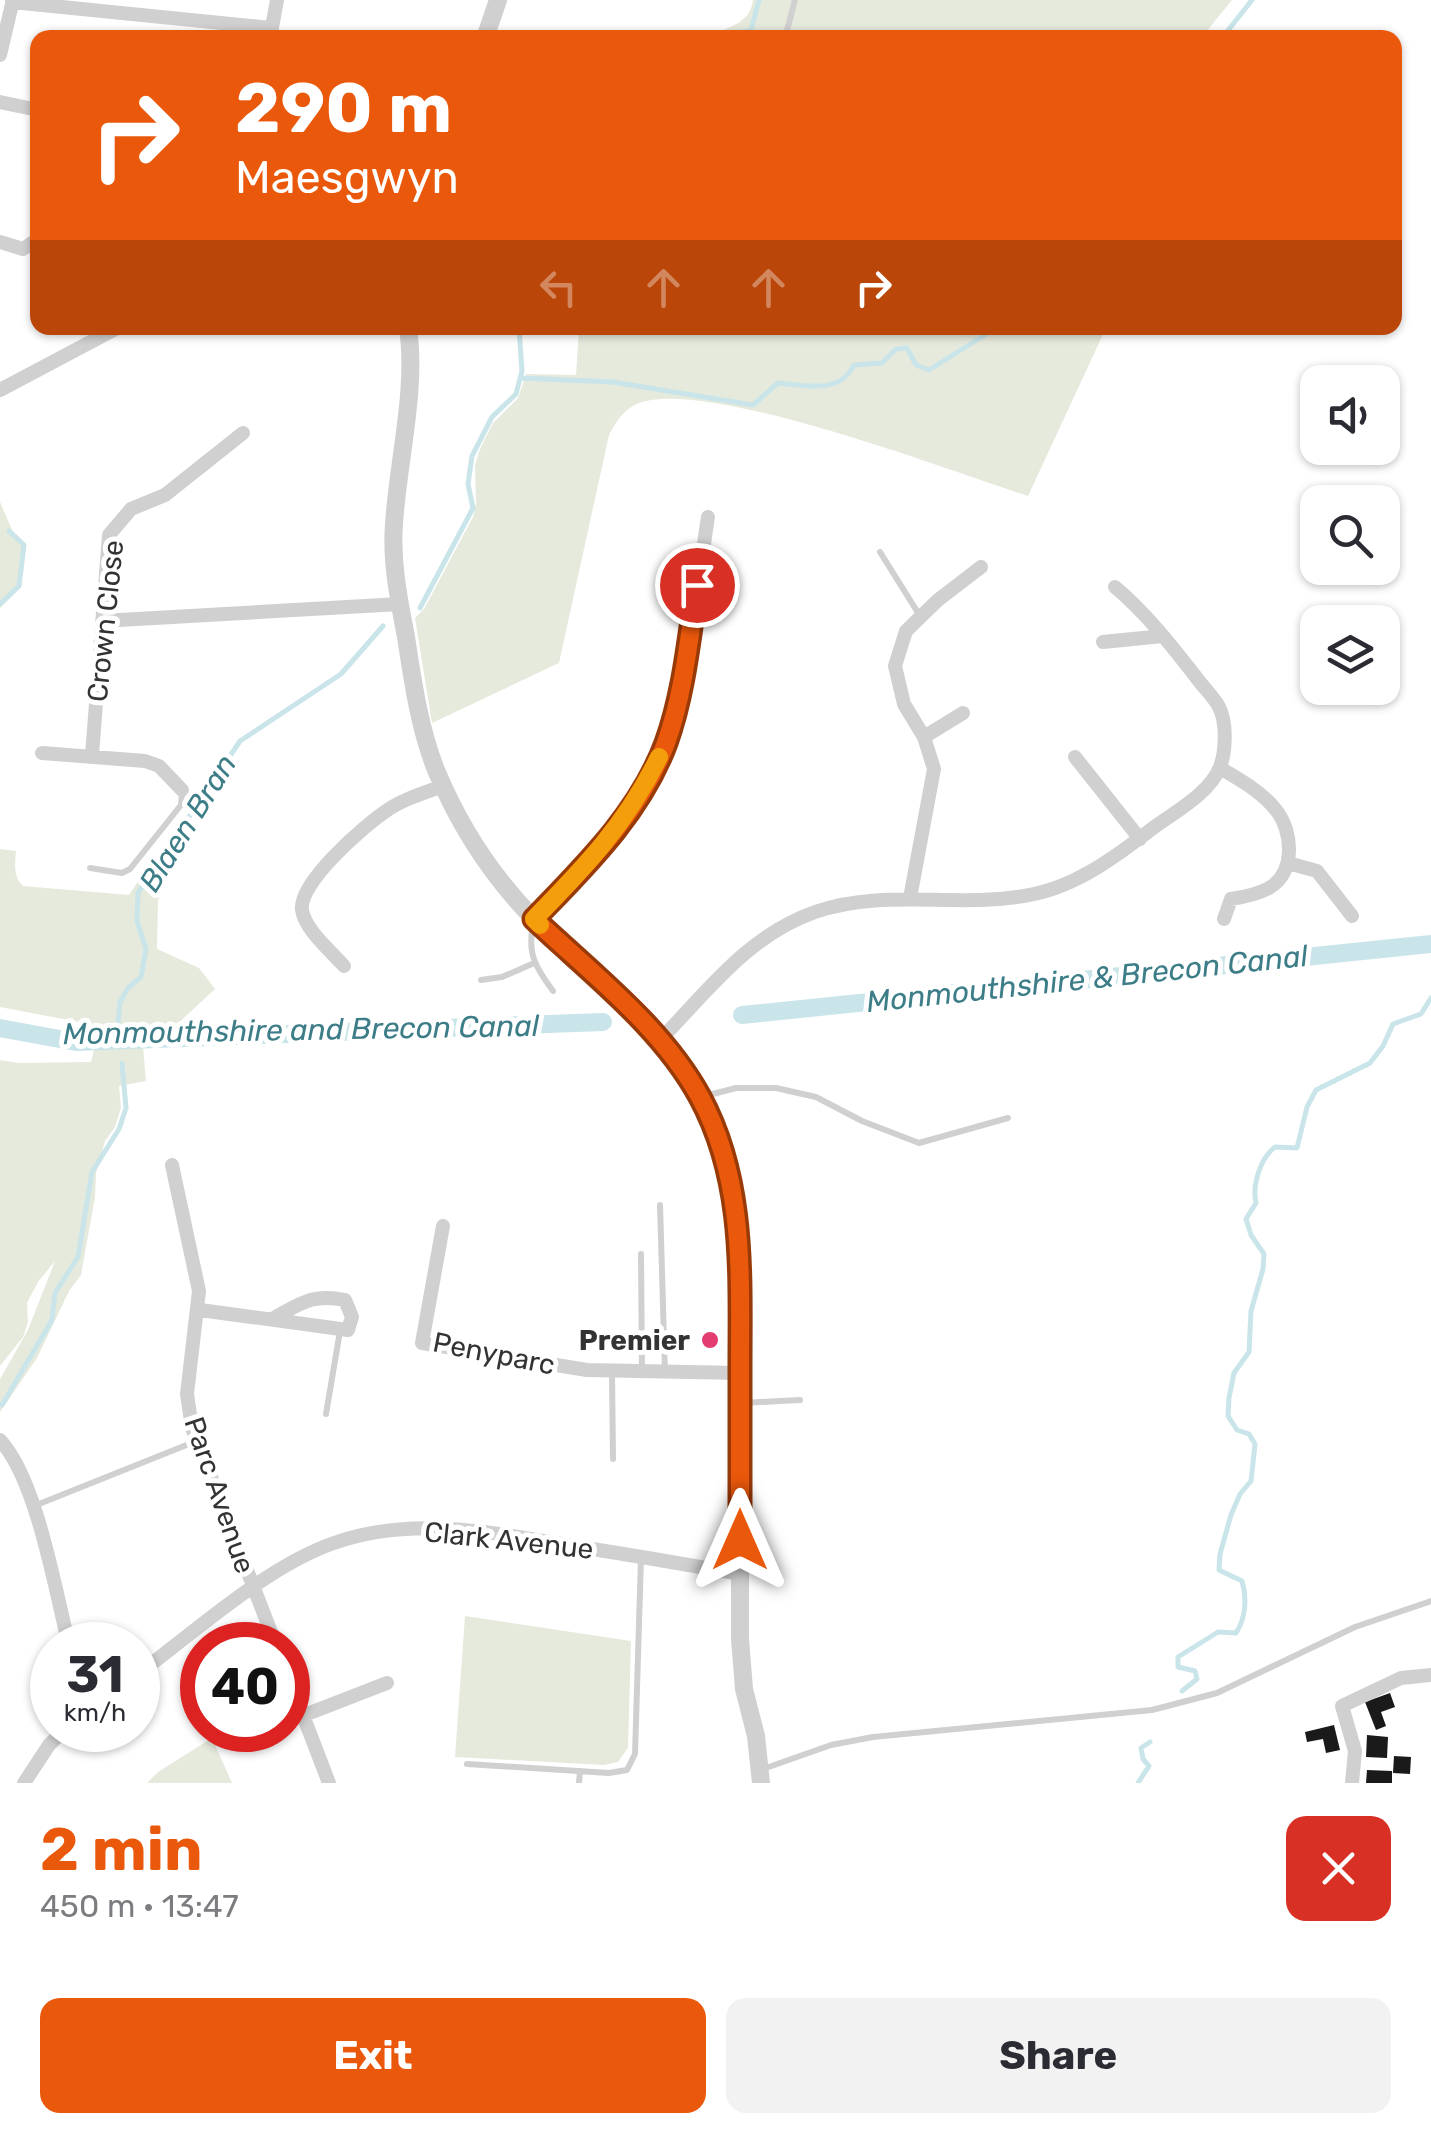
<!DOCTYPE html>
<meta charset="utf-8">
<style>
:root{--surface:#fff;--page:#f2f2f3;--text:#2b2b33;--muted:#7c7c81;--accent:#ea580c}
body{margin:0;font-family:Rubik,sans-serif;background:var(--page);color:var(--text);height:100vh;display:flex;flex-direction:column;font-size:38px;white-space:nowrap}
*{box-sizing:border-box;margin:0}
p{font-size:32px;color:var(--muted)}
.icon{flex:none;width:55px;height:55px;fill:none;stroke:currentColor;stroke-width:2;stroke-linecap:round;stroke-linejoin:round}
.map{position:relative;height:1783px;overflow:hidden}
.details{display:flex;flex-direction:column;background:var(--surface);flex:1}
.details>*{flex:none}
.banner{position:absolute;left:30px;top:30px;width:1372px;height:305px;border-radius:20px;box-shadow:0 2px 8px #0004;background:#ea580c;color:#fff;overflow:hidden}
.tools{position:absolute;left:1300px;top:365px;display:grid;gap:20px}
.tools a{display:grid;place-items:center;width:100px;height:100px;border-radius:20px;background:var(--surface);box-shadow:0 2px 8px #0004;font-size:50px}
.speed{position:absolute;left:30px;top:1622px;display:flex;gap:20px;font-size:50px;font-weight:700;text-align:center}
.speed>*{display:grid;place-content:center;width:130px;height:130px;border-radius:50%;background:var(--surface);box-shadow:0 2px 8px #0004;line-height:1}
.speed small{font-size:25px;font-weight:400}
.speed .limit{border:15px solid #d22;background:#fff;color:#111}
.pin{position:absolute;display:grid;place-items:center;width:85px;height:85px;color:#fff;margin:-42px;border:5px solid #fff;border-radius:50%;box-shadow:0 2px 10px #0007}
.me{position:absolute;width:110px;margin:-55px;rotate:0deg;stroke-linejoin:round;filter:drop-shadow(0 0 8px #0008)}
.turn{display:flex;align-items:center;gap:35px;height:210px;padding:0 40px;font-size:45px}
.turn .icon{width:130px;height:130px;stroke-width:2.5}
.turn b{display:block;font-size:70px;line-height:85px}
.lanes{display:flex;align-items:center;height:95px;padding:0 40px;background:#0003;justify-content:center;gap:50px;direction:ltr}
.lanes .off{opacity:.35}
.round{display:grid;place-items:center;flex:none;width:105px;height:105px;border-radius:20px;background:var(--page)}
.headline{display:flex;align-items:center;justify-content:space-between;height:170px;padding:0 40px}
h1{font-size:60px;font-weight:700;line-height:75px;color:var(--accent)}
.button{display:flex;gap:20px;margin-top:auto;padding:20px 40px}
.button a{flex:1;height:115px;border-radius:20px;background:var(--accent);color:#fff;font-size:40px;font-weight:700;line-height:115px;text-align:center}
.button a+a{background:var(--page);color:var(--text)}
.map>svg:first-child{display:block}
</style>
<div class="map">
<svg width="1431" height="1783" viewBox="0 0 1431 1783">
<rect width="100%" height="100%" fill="#fff"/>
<path fill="#e6eadc" d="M 753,0 L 1232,0 L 1202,37 L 710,38 C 728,25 750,25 753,0 Z
M 579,328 L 1106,328 L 1028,496 C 958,474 691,371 633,406 C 621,413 615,424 609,435 L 559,663 L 432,723 L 415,618 L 424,609 L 473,517 L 476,504 L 475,465 L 480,449 L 493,423 L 518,398 L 526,374 L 576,375 Z
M 0,502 L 12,530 L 26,545 L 21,587 L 0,608 Z
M 0,849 L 16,851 C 15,863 13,877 23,886 L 129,895 L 154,857 L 169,861 L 158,901 L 157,949 L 199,968 L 215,989 L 172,1029 L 142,1035 L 146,1081 L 119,1086 L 121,1108 L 115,1127 L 105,1141 L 96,1173 L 95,1197 L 81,1275 L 69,1291 L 37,1358 L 0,1412 L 0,1379 L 28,1330 L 55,1261 L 38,1282 L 27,1303 L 28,1322 L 23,1337 L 0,1366 L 0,1060 L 18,1063 L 91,1062 L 100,1026 L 0,1007 Z
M 465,1616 L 631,1641 L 628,1748 L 618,1762 L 604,1765 L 455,1757 Z
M 212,1738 L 232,1783 L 147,1783 L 158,1772 Z"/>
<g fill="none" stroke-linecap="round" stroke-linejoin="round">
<path stroke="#c9e5e9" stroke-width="5" d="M 720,38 L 751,30 L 759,0
M 1222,38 L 1252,0
M 521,378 L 613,382 L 753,405 L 778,383 C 806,385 839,395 854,365 L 882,363 L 896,349 L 907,348 L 916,365 L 929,370 L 996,328
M 0,604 L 19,586 L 24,545 L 9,531
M 420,608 L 473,508 L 468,484 L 472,456 L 492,417 L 516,394 L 522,371 L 519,328
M 118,1023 L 120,1002 L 128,988 L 141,977 L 146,949 L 137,921 L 138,893 L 240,741 L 341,674 L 383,626
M 2,1405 L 52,1320 L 55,1293 L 78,1257 L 92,1172 L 119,1129 L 126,1108 L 122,1063
M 1182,1691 L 1197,1679 L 1195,1671 L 1178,1667 L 1178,1657 L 1218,1632 L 1236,1633 C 1246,1618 1247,1597 1242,1581 L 1219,1570 L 1220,1554 L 1231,1515 L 1240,1494 L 1251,1481 L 1255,1444 L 1249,1434 L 1237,1430 L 1228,1416 L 1229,1398 L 1234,1373 L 1249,1352 L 1251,1311 L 1263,1269 L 1264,1254 L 1251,1235 L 1246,1219 L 1256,1203 C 1252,1186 1260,1158 1275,1147 L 1297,1148 L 1307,1107 L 1316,1090 L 1370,1063 L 1383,1046 L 1393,1024 L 1421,1014 L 1431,998
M 1138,1783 L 1149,1766 L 1143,1759 L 1141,1748 L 1150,1742"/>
<path stroke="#c9e5e9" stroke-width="18" d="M 742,1015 L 1431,944
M 0,1028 L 76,1042 L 603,1022"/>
</g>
<path fill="#1a1a1a" d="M 1390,1693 L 1395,1707 L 1381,1712 L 1386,1726 L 1376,1730 L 1365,1702 Z
M 1334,1725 L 1340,1750 L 1326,1753 L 1323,1739 L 1307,1742 L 1305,1732 Z
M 1367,1735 L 1388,1737 L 1387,1758 L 1366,1757 Z
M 1394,1756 L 1411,1757 L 1410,1774 L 1393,1773 Z
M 1367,1770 L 1392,1771 L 1392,1783 L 1366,1783 Z"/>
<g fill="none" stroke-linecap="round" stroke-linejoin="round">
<path stroke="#d0d0d0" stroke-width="6" d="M 785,38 L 795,0
M 880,552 L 920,616
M 90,868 L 122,873 L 130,869 L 181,805 L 182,792
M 533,925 C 527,954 536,968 553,991
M 481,980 L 502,977 L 532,964
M 701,1097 L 736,1088 L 776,1088 L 816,1097 L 862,1121 L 919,1143 L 1008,1118
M 660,1205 L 665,1372
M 641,1254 L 642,1373
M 612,1373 L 613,1459
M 741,1403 L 800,1400
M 326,1414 L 340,1331
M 34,1506 L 194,1442
M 467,1764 L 609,1773 L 627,1770 L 635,1754 L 641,1558
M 763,1769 L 831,1745 L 873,1737 L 1152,1710 L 1217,1693 L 1355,1627 L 1431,1601
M 579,1783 L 580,1771"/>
<path stroke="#d0d0d0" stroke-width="14" d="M 12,2 L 271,28
M 271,33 L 277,0
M 0,55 L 13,0
M 0,102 L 38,110
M 0,242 L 23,249 L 38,239
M 0,390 L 117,328
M 102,621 L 400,604
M 1103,642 L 1163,636
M 924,737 L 963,713
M 42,753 L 145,761 L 159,766 L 182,790
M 92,755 L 109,535 L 131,509 L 165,495 L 243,433
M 1075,757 L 1140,839
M 1220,768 C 1240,780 1261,791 1276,810 C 1293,831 1296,873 1269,888 C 1258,894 1244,897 1231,899 L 1224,919
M 1288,863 L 1317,871 L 1352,916
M 910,898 L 934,769 L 924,737 L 904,704 L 895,666 L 906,631 L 938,600 L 981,567
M 534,919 C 571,881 612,844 639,798 C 687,713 693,612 708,517
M 344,966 C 331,951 305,930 302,910 C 298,883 364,826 386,811 C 403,799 424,793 443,786
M 659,1041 C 707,992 747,936 815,912 C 887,887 962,910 1034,894 C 1078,885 1118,855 1153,828 C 1175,812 1210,793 1220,767 C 1226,751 1227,722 1219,707 C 1214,697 1203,687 1196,677 C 1171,645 1146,613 1115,587
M 172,1165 L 199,1291 L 187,1394 L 192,1428 L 276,1645
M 443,1226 L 422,1343 L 587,1370 L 740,1373
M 200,1310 L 348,1330 L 352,1317 L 345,1300 C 312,1293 300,1304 272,1319
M 0,1440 C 37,1480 55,1590 69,1645
M 138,1674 C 195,1632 267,1566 334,1543 C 410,1516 490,1532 568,1545 C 625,1554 683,1564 741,1574
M 288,1676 L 329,1783
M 302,1716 L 387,1683
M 24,1783 L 49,1745 L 64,1730
M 1352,1783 L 1355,1751 L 1342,1706 L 1401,1678 L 1431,1675"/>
<path stroke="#d0d0d0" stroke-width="18" d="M 485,38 L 498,0
M 408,328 C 417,391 398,460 394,524 C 391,562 399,600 406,637 C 413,682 419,727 436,770 C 459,825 493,878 536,921 C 591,976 664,1027 700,1098 C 728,1152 739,1214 740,1274 L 740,1639 L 744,1689 L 756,1736 L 761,1783"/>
</g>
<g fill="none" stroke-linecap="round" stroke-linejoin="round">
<defs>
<path id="route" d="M 697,585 C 689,638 684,693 666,743 C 640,813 585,866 534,919 C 591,973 662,1027 700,1097 C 745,1180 740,1273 740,1364 C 740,1423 740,1481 740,1540"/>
</defs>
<use href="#route" stroke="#983908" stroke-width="25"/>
<use href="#route" stroke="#ea580c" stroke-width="18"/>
<path stroke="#f59e0b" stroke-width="18" d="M 540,925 L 534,919 C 586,866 626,824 659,757"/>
</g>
<circle fill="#e23c71" stroke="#fff" stroke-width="4" cx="710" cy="1340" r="10"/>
<g text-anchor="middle" stroke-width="10" stroke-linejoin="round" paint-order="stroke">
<g font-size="28" fill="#333" stroke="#fff">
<text transform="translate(105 621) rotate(-84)" y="10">Crown Close</text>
<text transform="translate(494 1353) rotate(11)" y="10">Penyparc</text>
<text transform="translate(220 1495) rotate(71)" y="10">Parc Avenue</text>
<text transform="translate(509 1540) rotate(6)" y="10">Clark Avenue</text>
</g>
<g font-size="28" font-weight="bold" fill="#333" stroke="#fff" text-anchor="end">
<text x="690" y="1350">Premier</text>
</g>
<g font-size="30" font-style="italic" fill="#3c7d88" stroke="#fff">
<text transform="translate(188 823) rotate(-58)" y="10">Blaen Bran</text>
<text transform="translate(1087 979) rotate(-6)" y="10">Monmouthshire &amp; Brecon Canal</text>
<text transform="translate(301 1030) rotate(-1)" y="10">Monmouthshire and Brecon Canal</text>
</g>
</g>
</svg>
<div class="tools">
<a><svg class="icon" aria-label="sound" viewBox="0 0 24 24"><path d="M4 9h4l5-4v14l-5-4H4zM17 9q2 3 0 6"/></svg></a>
<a><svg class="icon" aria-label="search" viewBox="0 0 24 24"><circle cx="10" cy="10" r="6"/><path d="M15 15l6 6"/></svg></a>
<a><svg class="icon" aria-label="layers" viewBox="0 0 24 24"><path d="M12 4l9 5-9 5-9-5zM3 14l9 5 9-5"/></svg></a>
</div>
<div class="speed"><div>31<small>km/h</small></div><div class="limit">40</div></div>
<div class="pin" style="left:697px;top:585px;background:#d93025"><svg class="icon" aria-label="arrive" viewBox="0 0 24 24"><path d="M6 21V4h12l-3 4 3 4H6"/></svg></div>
<svg class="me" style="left:740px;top:1540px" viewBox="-20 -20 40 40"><path d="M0-17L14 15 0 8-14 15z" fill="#ea580c" stroke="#fff" stroke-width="4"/></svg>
<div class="banner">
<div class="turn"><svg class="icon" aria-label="right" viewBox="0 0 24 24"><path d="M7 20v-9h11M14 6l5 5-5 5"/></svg><div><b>290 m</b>Maesgwyn</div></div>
<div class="lanes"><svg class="icon off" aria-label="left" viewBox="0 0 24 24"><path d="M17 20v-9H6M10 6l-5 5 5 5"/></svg><svg class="icon off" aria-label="ahead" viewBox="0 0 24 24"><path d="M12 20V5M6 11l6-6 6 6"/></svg><svg class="icon off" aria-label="ahead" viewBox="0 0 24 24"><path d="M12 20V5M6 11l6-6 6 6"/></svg><svg class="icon" aria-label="right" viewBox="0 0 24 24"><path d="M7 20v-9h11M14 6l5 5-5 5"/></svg></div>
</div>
</div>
<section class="details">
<div class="headline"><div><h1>2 min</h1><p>450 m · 13:47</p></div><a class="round" style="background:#d93025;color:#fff"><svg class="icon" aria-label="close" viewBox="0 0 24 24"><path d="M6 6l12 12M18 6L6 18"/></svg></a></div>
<div class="button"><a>Exit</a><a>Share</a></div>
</section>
